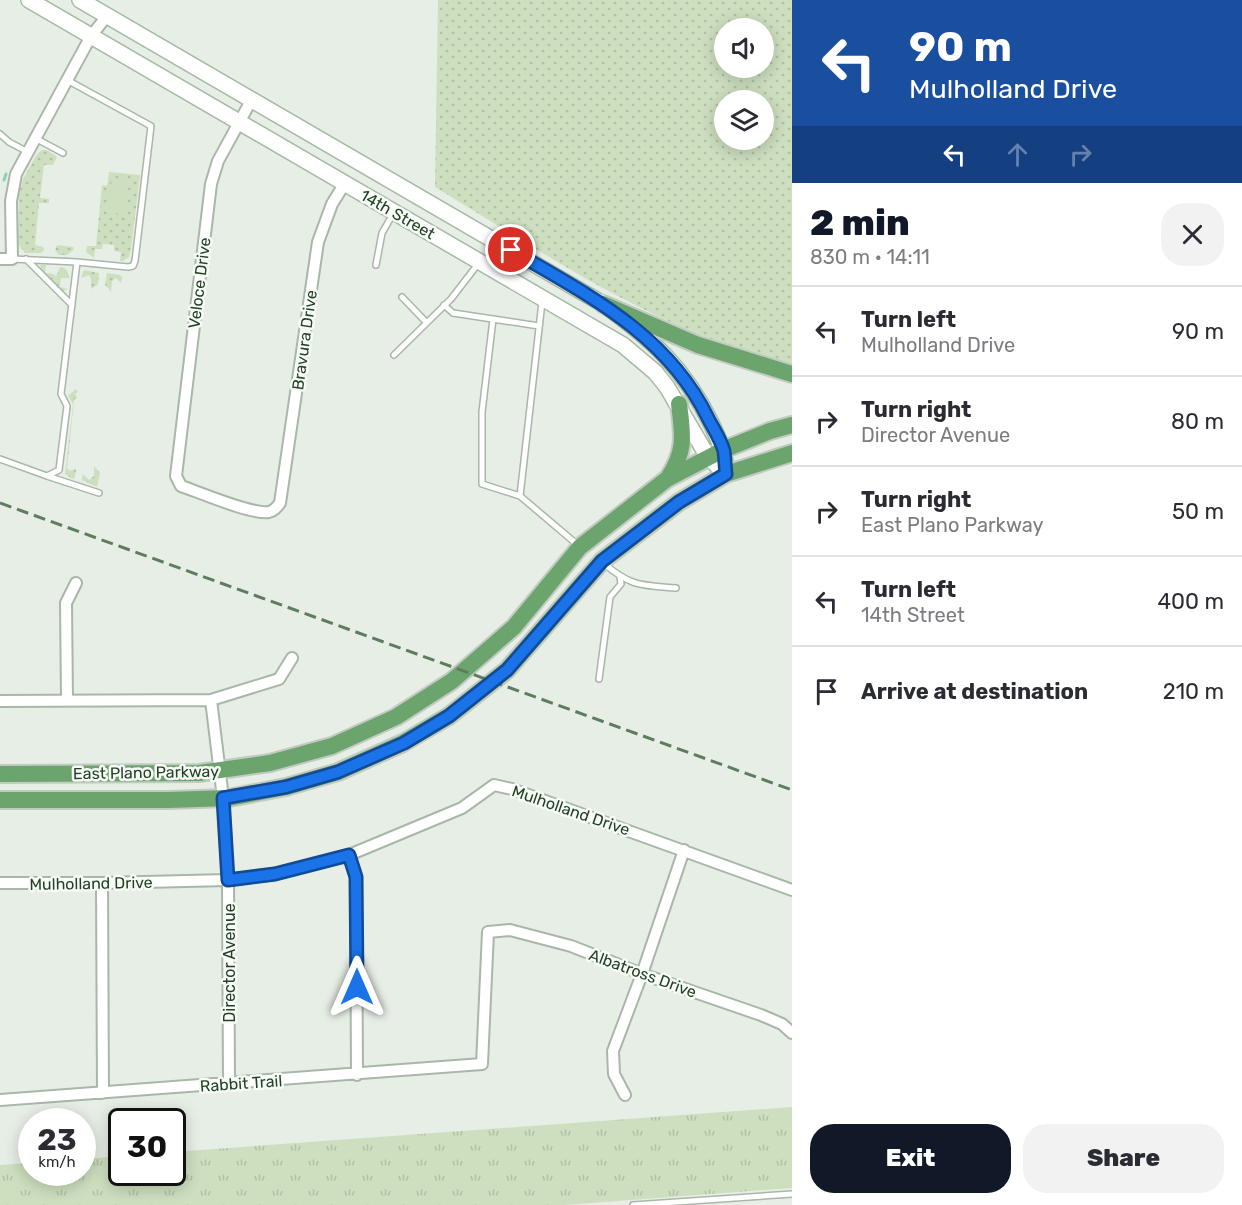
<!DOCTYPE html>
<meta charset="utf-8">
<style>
:root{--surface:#fff;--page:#f2f2f3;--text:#2b2b33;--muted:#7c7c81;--line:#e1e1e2;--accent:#111827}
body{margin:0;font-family:Rubik,sans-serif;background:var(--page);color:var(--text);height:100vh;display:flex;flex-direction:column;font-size:22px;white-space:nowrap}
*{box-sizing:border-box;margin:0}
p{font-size:20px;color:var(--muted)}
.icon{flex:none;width:33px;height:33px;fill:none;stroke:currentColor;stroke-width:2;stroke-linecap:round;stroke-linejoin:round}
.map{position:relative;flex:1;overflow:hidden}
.panel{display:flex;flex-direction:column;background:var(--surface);width:450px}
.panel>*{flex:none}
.hud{background:#1a4fa0;color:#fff;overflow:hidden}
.buttons{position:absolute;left:714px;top:18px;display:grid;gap:12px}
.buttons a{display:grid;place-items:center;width:60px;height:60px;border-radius:50%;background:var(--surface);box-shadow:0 3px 15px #0003;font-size:30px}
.speed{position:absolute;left:18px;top:1108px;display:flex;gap:12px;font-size:30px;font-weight:700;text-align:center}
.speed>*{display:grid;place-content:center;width:78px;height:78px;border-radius:50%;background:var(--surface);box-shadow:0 3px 15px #0003;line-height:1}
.speed small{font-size:15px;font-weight:400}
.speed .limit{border:3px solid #111;border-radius:9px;background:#fff;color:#111}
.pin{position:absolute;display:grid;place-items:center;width:51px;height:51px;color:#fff;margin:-26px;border:3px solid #fff;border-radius:50%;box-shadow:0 2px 6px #0007}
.me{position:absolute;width:66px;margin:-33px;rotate:0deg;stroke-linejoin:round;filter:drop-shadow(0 0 4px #0008)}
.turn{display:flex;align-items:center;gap:21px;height:126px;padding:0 18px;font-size:27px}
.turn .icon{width:78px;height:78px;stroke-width:2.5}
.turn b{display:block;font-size:42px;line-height:51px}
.lanes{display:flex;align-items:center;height:57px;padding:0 18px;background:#0003;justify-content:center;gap:30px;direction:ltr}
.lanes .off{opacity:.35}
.round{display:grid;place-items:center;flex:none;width:63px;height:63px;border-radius:24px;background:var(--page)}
.overview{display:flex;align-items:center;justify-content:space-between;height:102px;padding:0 18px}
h1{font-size:36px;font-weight:800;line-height:45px;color:var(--accent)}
.primary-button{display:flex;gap:12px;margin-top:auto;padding:12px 18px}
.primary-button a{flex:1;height:69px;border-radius:24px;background:var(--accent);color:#fff;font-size:24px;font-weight:800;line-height:69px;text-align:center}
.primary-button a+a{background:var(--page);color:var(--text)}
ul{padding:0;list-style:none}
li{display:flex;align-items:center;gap:18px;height:90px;padding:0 18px;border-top:2px solid var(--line)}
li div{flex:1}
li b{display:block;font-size:22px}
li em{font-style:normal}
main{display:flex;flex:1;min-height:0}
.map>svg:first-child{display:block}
</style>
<main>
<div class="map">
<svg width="792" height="1205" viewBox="0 0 792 1205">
<defs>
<pattern id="grass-dots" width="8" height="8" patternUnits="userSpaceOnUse" patternTransform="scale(1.5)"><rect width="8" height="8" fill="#cddfbf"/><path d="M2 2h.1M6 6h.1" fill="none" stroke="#b0c1a4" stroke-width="1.8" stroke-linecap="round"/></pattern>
<pattern id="park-tufts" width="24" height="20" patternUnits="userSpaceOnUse" patternTransform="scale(1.5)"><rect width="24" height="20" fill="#cddfbf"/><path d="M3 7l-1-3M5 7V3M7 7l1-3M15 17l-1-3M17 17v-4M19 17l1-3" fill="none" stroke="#b0c1a4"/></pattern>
</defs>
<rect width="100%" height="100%" fill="#e7eee6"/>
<path fill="url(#grass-dots)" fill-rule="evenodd" d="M 438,0 L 792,0 L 792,364 C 660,334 549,256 435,187 ZM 724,28 L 764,28 L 764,68 L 724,68 ZM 724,100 L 764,100 L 764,140 L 724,140 Z
M 42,150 L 47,150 L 57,157 L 53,165 L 44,165 L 40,198 L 49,199 L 49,203 L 39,203 L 35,245 L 43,247 L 44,250 L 41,253 L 25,253 L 18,244 L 19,194 L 23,179 L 37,154 Z
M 109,172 L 140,175 L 131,250 L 129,257 L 123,261 L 120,261 L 121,252 L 114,251 L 114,245 L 103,244 L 102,249 L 95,249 L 94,258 L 86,252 L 87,246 L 96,246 L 102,185 L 107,186 Z
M 57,245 L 73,247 L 74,249 L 67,255 L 59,255 L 55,250 Z
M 40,265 L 46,265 L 45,273 L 54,274 L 56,277 L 60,267 L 66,269 L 70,278 L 61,278 L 60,287 L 68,289 L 62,291 L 42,271 Z
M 84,270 L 99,273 L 98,284 L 91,289 L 91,279 L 89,275 L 81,278 Z
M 107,273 L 120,275 L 122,277 L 121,283 L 116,278 L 112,281 L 111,291 L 105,285 Z
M 76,389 L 78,392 L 75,394 L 77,397 L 74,400 L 67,468 L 70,471 L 76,469 L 75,477 L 73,479 L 65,474 L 73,404 L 68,396 Z
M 94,466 L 100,473 L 97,487 L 82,480 L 83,474 L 89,480 L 94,476 Z"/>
<path fill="url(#park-tufts)" d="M 792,1107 L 792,1188 L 565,1205 L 0,1205 L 0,1165 L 31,1163 L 32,1173 L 82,1173 L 83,1159 L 121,1156 L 122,1173 L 172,1173 L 173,1152 Z"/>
<path fill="#cddfbf" d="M 112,180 L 129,182 L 126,214 L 110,213 L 109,192 Z"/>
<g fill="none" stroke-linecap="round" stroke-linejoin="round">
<path stroke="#8fd2ad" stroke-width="3" d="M 4,180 L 6,174"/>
<defs>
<path id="lane" d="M 0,134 L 9,142 L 28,152
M 35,138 L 63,153
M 12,259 L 77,262 L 128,267 L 133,266 L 135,261 L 151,126 L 67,80
M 26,259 L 72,305
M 376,265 L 382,233 L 393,214
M 402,297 L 426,322
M 542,302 L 520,496 L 579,546
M 444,305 L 453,313 L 539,326
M 493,319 L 482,412 L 482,484 L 520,496
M 394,355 L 451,299 L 478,264
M 0,459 L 47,476 L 59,470 L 67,406 L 61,394 L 77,262
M 47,476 L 99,493
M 603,563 C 632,587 640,585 676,588
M 599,679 L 610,597 L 621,584 L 620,577
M 633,1205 L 792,1194"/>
<path id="street" d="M 252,99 L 218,161 L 211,184 L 176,476 L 181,486 C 199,492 252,515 269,512 C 274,511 277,507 280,503 L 318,242 L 332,204 L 345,183
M 0,259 L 12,259 L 11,201 L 16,174 L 91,36 L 107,16
M 67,700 L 66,603 L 76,583
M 211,700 L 223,798 L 228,880 L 229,1084
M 0,701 L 211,700 L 279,679 L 292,658
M 349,855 L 356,877 L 357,1075
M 0,883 L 102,883 L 228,880 L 275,874 L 349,855 L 462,808 L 494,785 L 512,789 L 792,890
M 102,883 L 103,1093
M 625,1095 L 614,1074 L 613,1051 L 642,974 L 684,850
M 0,1100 L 482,1064 L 488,932 L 510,930 L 571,946 L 642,974 L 761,1015 L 782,1024 L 792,1033"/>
<path id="secondary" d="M 29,0 L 623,345 L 655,372 L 667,387 L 708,457 L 726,474
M 80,0 L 603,304 C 652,339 684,368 711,423 C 717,436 723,447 725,462"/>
<path id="primary" d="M 603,304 L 698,345 L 792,374
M 668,478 C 686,451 683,435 679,404
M 0,774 L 199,773 L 270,763 L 332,746 L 396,717 L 452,681 L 514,627 L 580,547 L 667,479 L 723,450 L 770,431 L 792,425
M 0,800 L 168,800 L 229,798 L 286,787 L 338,772 L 403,743 L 449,716 L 507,670 L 602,561 L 679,502 L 726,474 L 792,453"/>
</defs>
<use href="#lane" stroke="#a9b7a8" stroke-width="8"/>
<use href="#street" stroke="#a9b7a8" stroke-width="14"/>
<use href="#secondary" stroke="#a5baa4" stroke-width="18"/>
<use href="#primary" stroke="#c2cac2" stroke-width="20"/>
<use href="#lane" stroke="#fff" stroke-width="5"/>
<use href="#street" stroke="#fff" stroke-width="10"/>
<use href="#secondary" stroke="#fff" stroke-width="15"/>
<use href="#primary" stroke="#6ba46d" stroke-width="16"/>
<path stroke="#5f7c60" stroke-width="3" stroke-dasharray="12 6" stroke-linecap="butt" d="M 0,503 L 792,790"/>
</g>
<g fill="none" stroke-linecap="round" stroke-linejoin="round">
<defs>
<path id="route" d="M 357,987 L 356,877 L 349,855 L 275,874 L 228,880 L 223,798 L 286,787 L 338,772 L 404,743 L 449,716 L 507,670 L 602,561 L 679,502 L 726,474 C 725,466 725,458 724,451 C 721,440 713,428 708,418 C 667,334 588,295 511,250"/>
</defs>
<use href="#route" stroke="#114b97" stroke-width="15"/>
<use href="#route" stroke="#1a73e8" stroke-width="10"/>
</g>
<g text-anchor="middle" stroke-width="5" stroke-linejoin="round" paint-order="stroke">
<g font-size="16" fill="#244125" stroke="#f7fbf6">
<text transform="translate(398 214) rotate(30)" y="6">14th Street</text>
<text transform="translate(199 283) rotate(-83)" y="6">Veloce Drive</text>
<text transform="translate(304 340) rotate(-82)" y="6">Bravura Drive</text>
<text transform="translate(146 772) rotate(-1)" y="6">East Plano Parkway</text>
<text transform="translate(571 810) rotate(19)" y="6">Mulholland Drive</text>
<text transform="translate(91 883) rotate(-1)" y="6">Mulholland Drive</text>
<text transform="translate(229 963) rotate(-90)" y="6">Director Avenue</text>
<text transform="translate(643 973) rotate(20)" y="6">Albatross Drive</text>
<text transform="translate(241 1083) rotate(-4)" y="6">Rabbit Trail</text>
</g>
</g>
</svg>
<div class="buttons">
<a><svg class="icon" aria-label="sound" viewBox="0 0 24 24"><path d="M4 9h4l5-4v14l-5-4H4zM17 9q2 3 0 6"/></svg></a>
<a><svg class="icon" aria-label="layers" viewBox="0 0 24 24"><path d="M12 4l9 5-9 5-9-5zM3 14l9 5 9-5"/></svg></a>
</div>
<div class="speed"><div>23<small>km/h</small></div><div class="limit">30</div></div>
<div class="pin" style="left:511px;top:250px;background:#d93025"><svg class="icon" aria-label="arrive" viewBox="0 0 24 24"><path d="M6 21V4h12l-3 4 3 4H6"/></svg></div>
<svg class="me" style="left:357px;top:987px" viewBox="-20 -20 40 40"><path d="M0-17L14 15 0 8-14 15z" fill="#1a73e8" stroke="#fff" stroke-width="4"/></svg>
</div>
<section class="panel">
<div class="hud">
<div class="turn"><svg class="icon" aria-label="left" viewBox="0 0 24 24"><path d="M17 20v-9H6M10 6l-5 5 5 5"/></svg><div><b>90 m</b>Mulholland Drive</div></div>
<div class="lanes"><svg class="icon" aria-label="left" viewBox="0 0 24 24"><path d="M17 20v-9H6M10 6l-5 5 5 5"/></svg><svg class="icon off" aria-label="ahead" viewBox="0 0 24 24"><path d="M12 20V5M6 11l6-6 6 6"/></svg><svg class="icon off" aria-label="right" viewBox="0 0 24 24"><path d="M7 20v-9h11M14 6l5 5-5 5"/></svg></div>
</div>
<div class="overview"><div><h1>2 min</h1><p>830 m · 14:11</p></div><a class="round"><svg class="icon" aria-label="close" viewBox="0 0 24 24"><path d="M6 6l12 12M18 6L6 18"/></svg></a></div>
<ul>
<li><svg class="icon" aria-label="left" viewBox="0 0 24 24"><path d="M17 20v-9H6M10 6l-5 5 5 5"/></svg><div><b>Turn left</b><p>Mulholland Drive</p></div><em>90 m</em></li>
<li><svg class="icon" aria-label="right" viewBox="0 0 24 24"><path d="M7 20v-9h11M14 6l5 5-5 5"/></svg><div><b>Turn right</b><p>Director Avenue</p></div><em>80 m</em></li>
<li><svg class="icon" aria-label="right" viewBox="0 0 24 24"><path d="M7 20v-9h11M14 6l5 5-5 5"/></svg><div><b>Turn right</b><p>East Plano Parkway</p></div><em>50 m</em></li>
<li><svg class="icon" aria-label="left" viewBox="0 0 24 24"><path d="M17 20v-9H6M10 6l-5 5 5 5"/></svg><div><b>Turn left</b><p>14th Street</p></div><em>400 m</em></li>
<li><svg class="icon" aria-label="arrive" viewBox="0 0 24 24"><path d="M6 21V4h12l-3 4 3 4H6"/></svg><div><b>Arrive at destination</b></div><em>210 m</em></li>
</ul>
<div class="primary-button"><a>Exit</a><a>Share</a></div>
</section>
</main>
